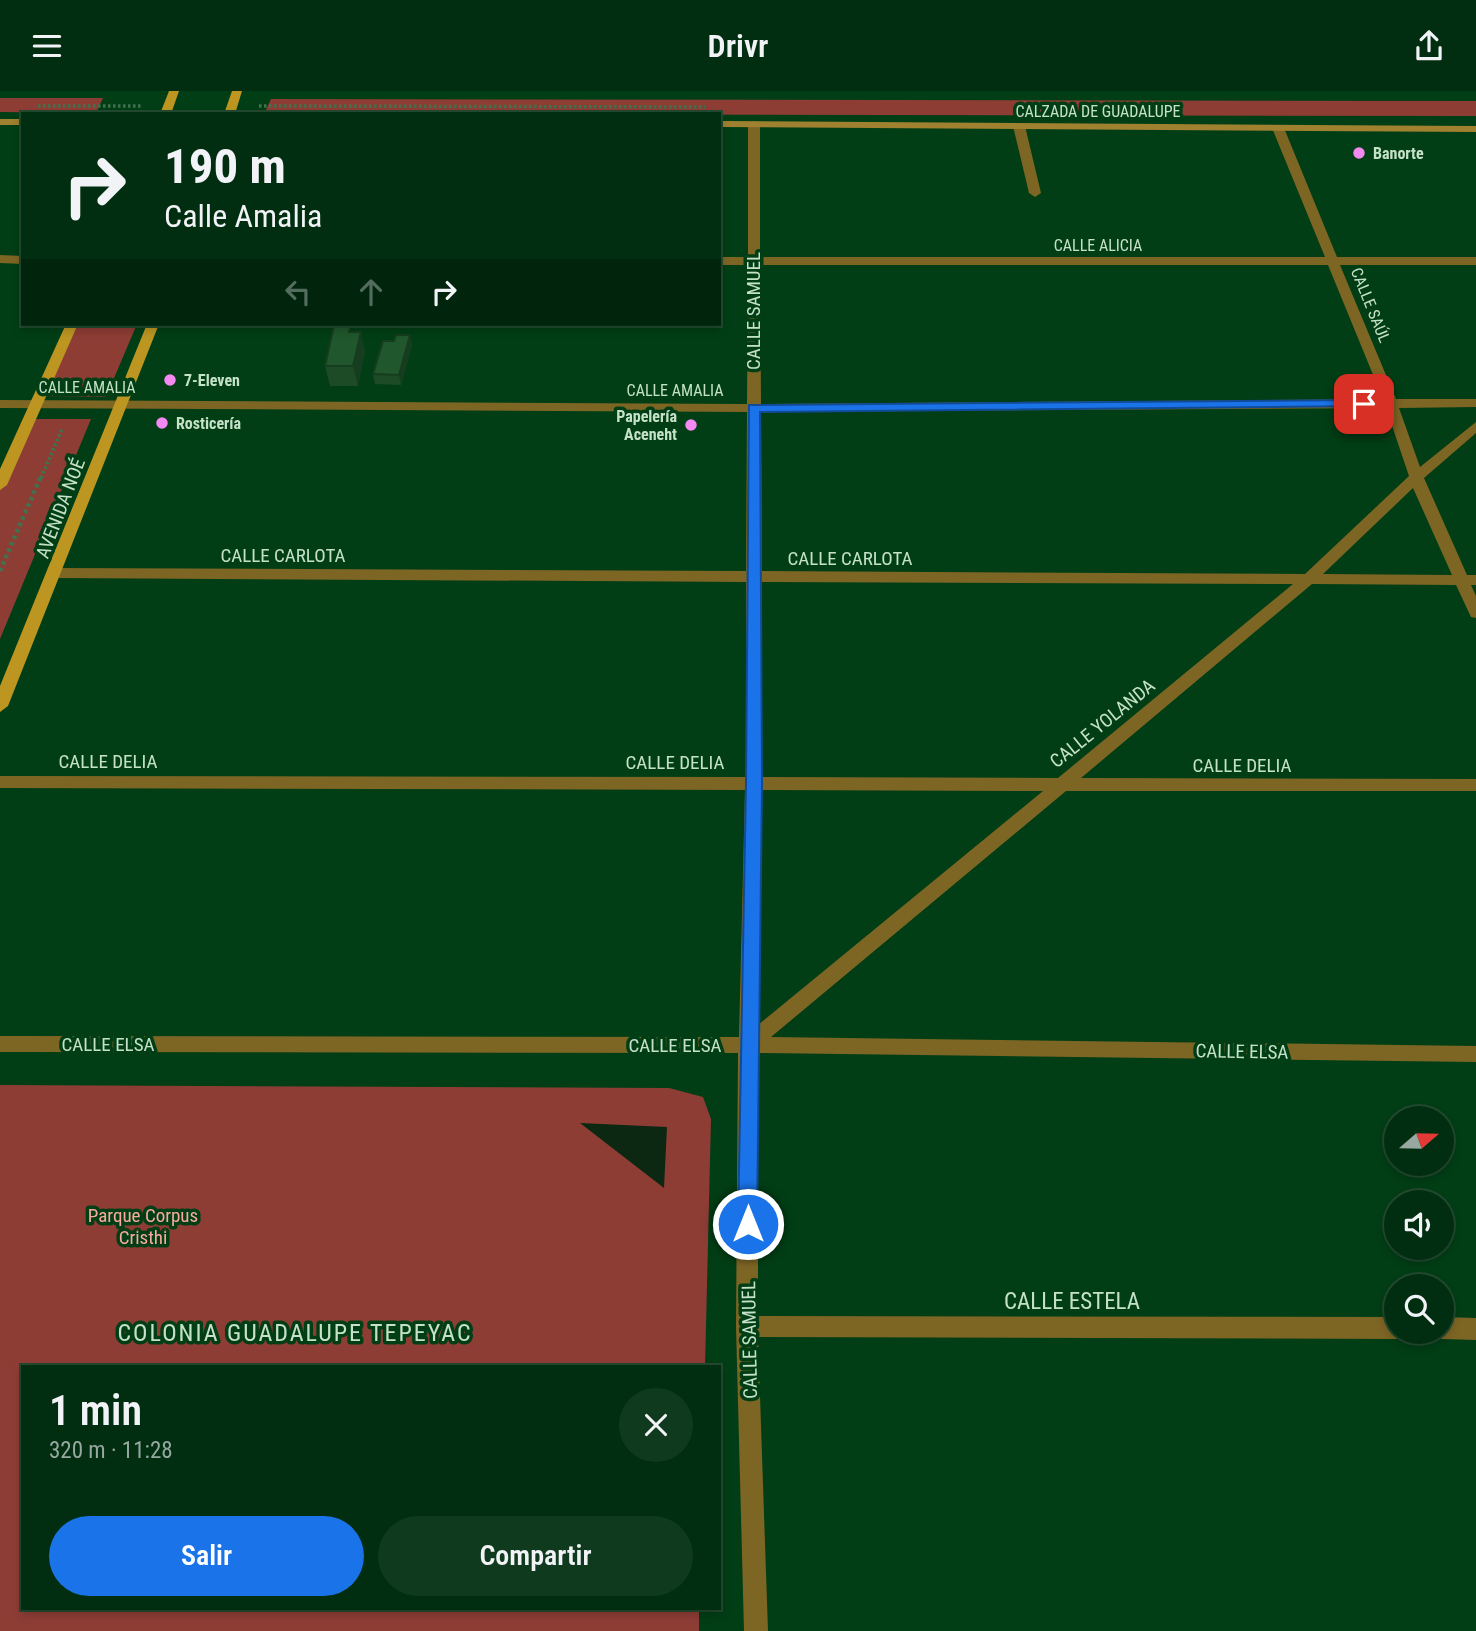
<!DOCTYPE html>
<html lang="es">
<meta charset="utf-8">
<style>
:root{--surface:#012e10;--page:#0f3a1e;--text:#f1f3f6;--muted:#96a89f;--line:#234a30;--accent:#1a73e8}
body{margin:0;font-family:"Roboto Condensed",sans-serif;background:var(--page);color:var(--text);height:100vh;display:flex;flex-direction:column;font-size:26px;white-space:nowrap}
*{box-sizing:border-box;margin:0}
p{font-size:23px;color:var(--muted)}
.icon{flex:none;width:38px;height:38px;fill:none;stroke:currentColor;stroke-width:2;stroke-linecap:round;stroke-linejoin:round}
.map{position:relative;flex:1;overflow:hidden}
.panel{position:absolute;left:21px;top:1274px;width:700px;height:245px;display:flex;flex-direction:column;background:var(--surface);border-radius:0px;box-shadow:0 4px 10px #0003,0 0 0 2px var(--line)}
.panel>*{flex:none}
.guide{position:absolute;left:21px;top:21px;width:700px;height:214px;border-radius:0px;box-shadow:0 4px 10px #0003,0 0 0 2px var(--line);background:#012e10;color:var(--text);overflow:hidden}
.needle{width:46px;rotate:70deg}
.fabs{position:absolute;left:1384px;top:1015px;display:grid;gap:14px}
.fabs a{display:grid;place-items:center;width:70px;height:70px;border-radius:50%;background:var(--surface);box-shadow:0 4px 10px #0003,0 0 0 2px var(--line);font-size:35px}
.pin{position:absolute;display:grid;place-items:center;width:60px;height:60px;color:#fff;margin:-30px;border-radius:14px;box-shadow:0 4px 10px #0006}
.me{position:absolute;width:77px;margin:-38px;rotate:0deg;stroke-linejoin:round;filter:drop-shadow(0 0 5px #0008)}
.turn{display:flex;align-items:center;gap:24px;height:147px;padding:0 28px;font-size:32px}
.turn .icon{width:91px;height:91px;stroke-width:2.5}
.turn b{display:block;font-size:49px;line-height:60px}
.lanes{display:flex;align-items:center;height:66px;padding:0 28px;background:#0003;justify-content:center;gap:35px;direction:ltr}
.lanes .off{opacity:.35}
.round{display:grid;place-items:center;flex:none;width:74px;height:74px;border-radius:37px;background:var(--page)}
.headline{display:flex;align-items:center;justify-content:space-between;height:119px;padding:0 28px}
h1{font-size:42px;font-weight:600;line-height:52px}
.primary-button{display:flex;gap:14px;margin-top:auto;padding:14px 28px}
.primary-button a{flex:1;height:80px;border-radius:42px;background:var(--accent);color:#fff;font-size:28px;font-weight:600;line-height:80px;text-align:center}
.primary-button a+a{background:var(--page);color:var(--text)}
header{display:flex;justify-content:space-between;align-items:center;height:91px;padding:0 28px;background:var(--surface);font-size:32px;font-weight:600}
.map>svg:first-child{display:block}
</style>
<header><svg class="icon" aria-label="menu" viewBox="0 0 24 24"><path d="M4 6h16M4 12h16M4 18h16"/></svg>Drivr<svg class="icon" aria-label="share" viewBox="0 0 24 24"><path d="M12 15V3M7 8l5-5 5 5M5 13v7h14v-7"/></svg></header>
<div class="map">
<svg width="1476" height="1540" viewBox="0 0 1476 1540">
<rect width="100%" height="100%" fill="#013e15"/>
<path fill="#8e3d35" d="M 0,7 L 103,7 L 96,22 L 0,21 Z
M 271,8 L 1476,10 L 1476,25 L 264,23 Z
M 72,233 L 137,233 L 106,306 L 38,305 Z
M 29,328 L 91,328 L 0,548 L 0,392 Z
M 0,994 L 669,997 L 703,1006 L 711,1028 L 705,1276 L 23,1276 L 23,1517 L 699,1517 L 699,1540 L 0,1540 Z"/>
<path fill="#0c2812" d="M 580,1032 L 667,1036 L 664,1097 Z"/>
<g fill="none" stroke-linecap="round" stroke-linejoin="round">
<path stroke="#40724e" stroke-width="3.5" stroke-dasharray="2.5 2.5" stroke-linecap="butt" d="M 38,15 L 142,15
M 259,15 L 705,16
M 41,387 L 62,338"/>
<path stroke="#40724e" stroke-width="4.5" stroke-dasharray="3.5 3.5" stroke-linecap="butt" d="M 0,480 L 41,385"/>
<path fill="#7d6524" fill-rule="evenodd" d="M 1019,32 L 1025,35 L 1041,102 L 1035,106 L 1029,102 L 1013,35 Z"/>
<path fill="#7d6524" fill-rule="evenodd" d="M 754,30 L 760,33 L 760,166 L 1325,166 L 1272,37 L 1278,34 L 1284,37 L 1337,166 L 1476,166 L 1476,174 L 1340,174 L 1396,308 L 1476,308 L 1476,316 L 1399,317 L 1420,376 L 1476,331 L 1476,342 L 1424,387 L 1467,484 L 1476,484 L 1476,494 L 1471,494 L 1476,505 L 1476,527 L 1471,526 L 1456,494 L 1312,493 L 1081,687 L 1476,688 L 1476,700 L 1066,700 L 771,946 L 1476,955 L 1476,971 L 758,962 L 758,1225 L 1396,1226 L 1396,1241 L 1405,1241 L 1404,1244 L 1396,1248 L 758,1246 L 768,1540 L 744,1540 L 736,1235 L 738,962 L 0,961 L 0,945 L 739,946 L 745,699 L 0,697 L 0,685 L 746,686 L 746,491 L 55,487 L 47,482 L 55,477 L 746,480 L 747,321 L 0,317 L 0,309 L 747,313 L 748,174 L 719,174 L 719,166 L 748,166 L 748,33 ZM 760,174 L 1328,174 L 1383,308 L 761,313 ZM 1386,317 L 1409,385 L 1305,483 L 762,480 L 761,321 ZM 1413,397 L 1452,484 L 1323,483 ZM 762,491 L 1293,493 L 1058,687 L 762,686 ZM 762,699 L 1043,700 L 758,934 Z
M 0,164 L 23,165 L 23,173 L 0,172 Z
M 1442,1226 L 1476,1227 L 1476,1249 L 1442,1248 L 1434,1244 L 1433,1241 L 1442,1241 Z"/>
<path fill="#9f812f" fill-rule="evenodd" d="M 0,28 L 23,28 L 23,34 L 0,34 Z
M 719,30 L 1476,35 L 1476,41 L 719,36 Z"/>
<path fill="#bd9622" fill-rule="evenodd" d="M 169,0 L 179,0 L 171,23 L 160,23 Z
M 232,0 L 242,0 L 235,23 L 224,23 Z
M 66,233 L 78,233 L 7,394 L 0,399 L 0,378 Z
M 147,233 L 159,233 L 8,615 L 0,621 L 0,595 Z"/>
</g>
<path fill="#1c4b26" d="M 353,241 L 365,260 L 358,295 L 330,295 L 325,275 Z
M 410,244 L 412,254 L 401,294 L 375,293 L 373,283 L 394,250 Z"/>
<path fill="#163d1f" d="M 361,241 L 365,260 L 358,295 L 353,275 Z
M 410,244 L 412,254 L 401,294 L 399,284 Z"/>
<path fill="#20572c" stroke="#163d1f" stroke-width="2" d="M 334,234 L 351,234 L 349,241 L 361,241 L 353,275 L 325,275 Z
M 396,244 L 410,244 L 399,284 L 373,283 L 383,250 L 394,250 Z"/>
<path fill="#1a73e8" stroke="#114b97" stroke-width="2" d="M 1364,309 L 1368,310 L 1368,315 L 760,321 L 762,692 L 757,1133 L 754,1139 L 748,1142 L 741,1139 L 738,1133 L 746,692 L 749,314 Z"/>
<g fill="#f489f1" stroke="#013e15" stroke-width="2.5">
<circle cx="1359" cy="62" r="7"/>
<circle cx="170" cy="289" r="7"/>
<circle cx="162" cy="332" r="7"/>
<circle cx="691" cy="334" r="7"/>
</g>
<g text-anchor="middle" stroke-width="7" stroke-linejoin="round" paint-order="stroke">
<g font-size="16" fill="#c5e1c8" stroke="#013e15">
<text x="1098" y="26">CALZADA DE GUADALUPE</text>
<text x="1098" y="160">CALLE ALICIA</text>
<text transform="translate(1371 214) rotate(68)" y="6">CALLE SAÚL</text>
<text x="87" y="302">CALLE AMALIA</text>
<text x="675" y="305">CALLE AMALIA</text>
</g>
<g font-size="16" font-weight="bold" fill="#c5e1c8" stroke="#013e15" text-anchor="start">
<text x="1373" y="68">Banorte</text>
<text x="184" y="295">7-Eleven</text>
<text x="677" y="331" text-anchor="end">Papelería<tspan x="677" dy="18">Aceneht</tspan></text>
<text x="176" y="338">Rosticería</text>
</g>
<g font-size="19" fill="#c5e1c8" stroke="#013e15">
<text transform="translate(753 220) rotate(-90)" y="7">CALLE SAMUEL</text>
<text transform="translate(60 417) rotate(-69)" y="7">AVENIDA NOÉ</text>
<text x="283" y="471">CALLE CARLOTA</text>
<text x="850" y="474">CALLE CARLOTA</text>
<text transform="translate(1102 632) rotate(-39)" y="7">CALLE YOLANDA</text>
<text x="108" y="677">CALLE DELIA</text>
<text x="675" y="678">CALLE DELIA</text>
<text x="1242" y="681">CALLE DELIA</text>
<text x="108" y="960">CALLE ELSA</text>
<text x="675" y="961">CALLE ELSA</text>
<text transform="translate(1242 960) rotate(1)" y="7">CALLE ELSA</text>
<text transform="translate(749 1249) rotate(-91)" y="7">CALLE SAMUEL</text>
</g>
<g font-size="19" fill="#fba99e" stroke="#013e15">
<text x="143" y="1131">Parque Corpus<tspan x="143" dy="22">Cristhi</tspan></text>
</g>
<g font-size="23" fill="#c5e1c8" stroke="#013e15">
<text x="1072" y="1218">CALLE ESTELA</text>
</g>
<g font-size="24" letter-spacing="2" fill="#c5e1c8" stroke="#013e15">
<text x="295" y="1250">COLONIA GUADALUPE TEPEYAC</text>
</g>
</g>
</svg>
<div class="fabs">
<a><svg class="needle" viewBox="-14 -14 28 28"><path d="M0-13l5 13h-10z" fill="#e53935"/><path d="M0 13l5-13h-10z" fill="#96a89f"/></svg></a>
<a><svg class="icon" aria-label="sound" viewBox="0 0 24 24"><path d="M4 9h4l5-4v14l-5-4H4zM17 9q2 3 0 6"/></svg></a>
<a><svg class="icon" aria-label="search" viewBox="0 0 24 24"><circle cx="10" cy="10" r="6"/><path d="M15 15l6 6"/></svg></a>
</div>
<div class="pin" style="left:1364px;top:313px;background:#d93025"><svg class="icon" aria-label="arrive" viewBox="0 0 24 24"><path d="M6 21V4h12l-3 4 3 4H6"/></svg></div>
<svg class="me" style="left:748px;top:1133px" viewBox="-20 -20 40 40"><circle r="17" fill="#1a73e8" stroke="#fff" stroke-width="3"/><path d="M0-11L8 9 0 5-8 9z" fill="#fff"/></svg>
<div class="guide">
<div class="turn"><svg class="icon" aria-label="right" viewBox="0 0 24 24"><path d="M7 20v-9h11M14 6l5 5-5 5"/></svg><div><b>190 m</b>Calle Amalia</div></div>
<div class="lanes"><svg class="icon off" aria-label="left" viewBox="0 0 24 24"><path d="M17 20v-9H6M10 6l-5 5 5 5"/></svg><svg class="icon off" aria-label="ahead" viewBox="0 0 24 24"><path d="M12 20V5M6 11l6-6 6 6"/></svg><svg class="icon" aria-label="right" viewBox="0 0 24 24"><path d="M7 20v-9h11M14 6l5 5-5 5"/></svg></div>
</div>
<section class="panel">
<div class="headline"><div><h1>1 min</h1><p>320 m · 11:28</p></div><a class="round"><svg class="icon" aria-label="close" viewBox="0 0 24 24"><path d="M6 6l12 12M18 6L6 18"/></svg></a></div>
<div class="primary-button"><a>Salir</a><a>Compartir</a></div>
</section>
</div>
